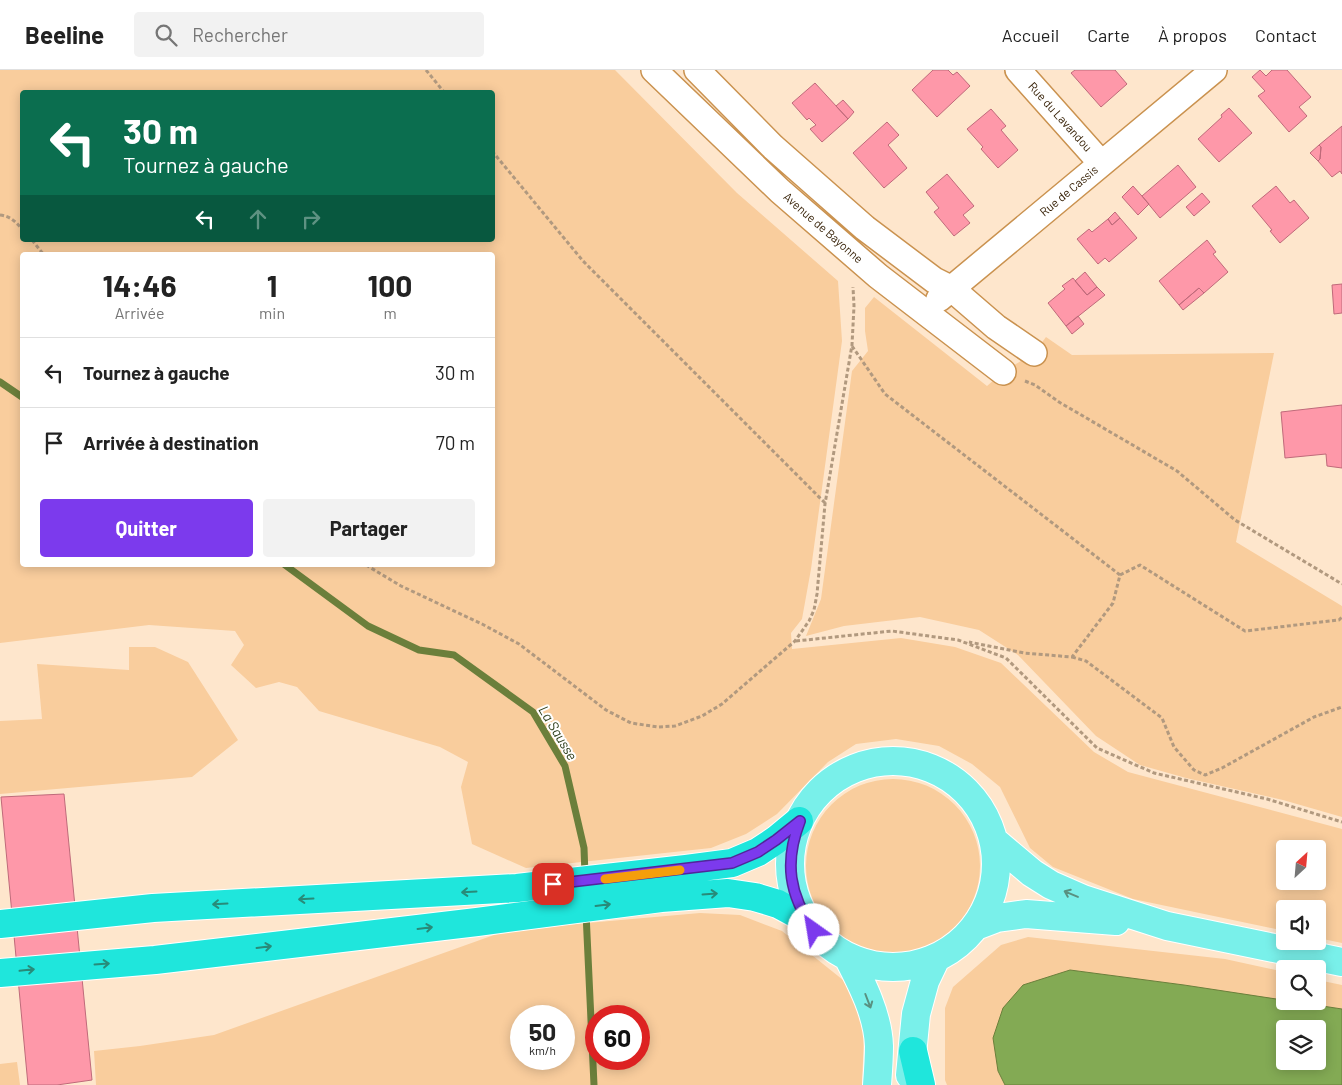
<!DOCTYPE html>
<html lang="fr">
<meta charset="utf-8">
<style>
:root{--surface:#fff;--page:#f2f2f2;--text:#222;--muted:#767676;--line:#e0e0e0;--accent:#7c3aed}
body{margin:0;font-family:Barlow,sans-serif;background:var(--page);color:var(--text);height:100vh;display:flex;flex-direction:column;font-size:19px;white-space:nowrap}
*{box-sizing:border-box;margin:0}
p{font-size:16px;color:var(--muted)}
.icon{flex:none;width:28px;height:28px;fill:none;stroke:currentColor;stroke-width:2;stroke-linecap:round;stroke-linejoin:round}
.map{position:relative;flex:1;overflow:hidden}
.side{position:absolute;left:20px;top:182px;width:475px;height:315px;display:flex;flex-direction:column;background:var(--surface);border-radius:5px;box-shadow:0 2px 12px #0003}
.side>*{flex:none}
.banner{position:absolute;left:20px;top:20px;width:475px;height:152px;border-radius:5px;box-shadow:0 2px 12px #0003;background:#0b6e4f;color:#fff;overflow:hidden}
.needle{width:32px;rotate:26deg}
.buttons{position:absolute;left:1276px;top:770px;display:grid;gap:10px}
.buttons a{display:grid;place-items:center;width:50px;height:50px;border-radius:5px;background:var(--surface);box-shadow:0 2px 12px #0003;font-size:25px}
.speed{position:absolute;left:510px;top:935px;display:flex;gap:10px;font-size:25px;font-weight:700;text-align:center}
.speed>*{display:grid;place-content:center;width:65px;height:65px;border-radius:50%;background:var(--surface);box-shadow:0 2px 12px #0003;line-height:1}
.speed small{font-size:12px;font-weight:400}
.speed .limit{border:8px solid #d22;background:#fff;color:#111}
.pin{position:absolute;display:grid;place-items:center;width:42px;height:42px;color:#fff;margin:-21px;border-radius:10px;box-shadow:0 2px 8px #0006}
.me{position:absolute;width:55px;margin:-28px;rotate:328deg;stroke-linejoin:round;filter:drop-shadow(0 0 4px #0008)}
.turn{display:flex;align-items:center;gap:18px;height:105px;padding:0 20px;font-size:22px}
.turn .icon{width:65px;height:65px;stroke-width:2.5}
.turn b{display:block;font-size:35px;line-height:42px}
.lanes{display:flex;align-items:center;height:48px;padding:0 20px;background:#0003;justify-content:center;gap:25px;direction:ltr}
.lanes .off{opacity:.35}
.eta{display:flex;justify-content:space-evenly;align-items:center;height:85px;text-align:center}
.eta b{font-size:30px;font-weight:700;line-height:35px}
.cta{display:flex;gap:10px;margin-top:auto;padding:10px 20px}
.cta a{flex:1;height:58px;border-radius:5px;background:var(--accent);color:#fff;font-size:20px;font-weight:700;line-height:58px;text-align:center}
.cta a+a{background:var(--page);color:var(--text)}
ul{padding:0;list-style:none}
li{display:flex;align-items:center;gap:15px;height:70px;padding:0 20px;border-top:1px solid var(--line)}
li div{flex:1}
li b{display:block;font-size:19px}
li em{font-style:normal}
header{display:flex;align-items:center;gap:30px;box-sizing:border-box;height:70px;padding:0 25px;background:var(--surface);border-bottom:1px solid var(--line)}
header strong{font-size:24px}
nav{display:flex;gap:28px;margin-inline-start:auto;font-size:18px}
.search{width:350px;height:45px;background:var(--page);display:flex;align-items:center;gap:12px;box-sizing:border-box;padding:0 18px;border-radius:5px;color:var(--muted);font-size:19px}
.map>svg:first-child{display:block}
</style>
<header>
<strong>Beeline</strong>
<div class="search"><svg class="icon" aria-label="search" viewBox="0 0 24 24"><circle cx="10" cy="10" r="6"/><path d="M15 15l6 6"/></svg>Rechercher</div>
<nav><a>Accueil</a><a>Carte</a><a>À propos</a><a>Contact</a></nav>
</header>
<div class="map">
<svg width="1342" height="1015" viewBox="0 0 1342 1015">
<rect width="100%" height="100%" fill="#fee6cc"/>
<path fill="#f9cd9d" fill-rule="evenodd" d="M 0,0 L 615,0 L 737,123 L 838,211 L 842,271 L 811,499 L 802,549 L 791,563 L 792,579 L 901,568 L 955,577 L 1001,593 L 1094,682 L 1128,702 L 1342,759 L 1342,873 L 1318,868 L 1318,839 L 1285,839 L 1285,861 L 1133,829 L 1053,797 L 1030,778 L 1000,717 L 972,694 L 939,676 L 896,669 L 856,674 L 828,692 L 777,744 L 746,764 L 711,778 L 526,798 L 472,774 L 461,717 L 468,692 L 440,677 L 319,641 L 297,617 L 279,612 L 256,618 L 231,595 L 244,575 L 235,561 L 149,555 L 0,573 ZM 492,22 L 492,170 L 22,170 L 22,22 ZM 22,185 L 492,185 L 492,495 L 22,495 ZM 1285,779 L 1318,779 L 1318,811 L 1285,811 Z
M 874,227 L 987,316 L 1003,302 L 1034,283 L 1046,267 L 1072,285 L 1274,283 L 1236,472 L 1342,536 L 1342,747 L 1283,730 L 1186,708 L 1140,695 L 1096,666 L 1018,585 L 979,560 L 920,547 L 844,556 L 806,566 L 821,529 L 852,301 L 868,281 L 865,261 L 865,238 Z
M 129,577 L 155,577 L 188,592 L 238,670 L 192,707 L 0,724 L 0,651 L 42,649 L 37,594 L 129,600 Z
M806 796a87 87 0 1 1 174 0a87 87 0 1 1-174 0Z
M 700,843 L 740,845 L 782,861 L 843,910 L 859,938 L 864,965 L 862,1015 L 96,1015 L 94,981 L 140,976 L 214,965 L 508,860 ZM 521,946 L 564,946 L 564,989 L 521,989 ZM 596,946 L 639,946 L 639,989 L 596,989 Z
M 1028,867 L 1225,889 L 1285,902 L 1285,931 L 1184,915 L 1070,900 L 998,1001 L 1005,1015 L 947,1015 L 945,1010 L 945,938 L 953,917 L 1001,875 Z
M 1318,910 L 1342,915 L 1342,939 L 1290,931 L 1318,931 Z
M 17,992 L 20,1015 L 0,1015 L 0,994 Z"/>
<path fill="#83aa54" stroke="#6b7f3b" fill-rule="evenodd" d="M 1070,900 L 1184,915 L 1342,939 L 1342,1015 L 1005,1015 L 998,1001 L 993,968 L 1003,938 L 1023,915 ZM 1285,959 L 1318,959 L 1318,991 L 1285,991 Z"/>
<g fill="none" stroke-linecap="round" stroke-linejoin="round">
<path stroke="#6b7f3b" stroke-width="7" d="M 0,312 L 22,327
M 285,495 L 368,556 L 419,580 L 454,585 L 533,642 L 565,696 L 584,778 L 585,805
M 586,843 L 594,1015"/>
</g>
<path fill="#fe98a9" stroke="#bf6a7a" d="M 933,0 L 948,0 L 953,5 L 957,2 L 970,16 L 937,47 L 912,20 Z
M 1075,0 L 1115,0 L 1127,14 L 1101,37 L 1071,3 Z
M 1260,0 L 1266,6 L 1272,0 L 1287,0 L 1311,27 L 1299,37 L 1307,46 L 1289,62 L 1258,26 L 1265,21 L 1252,7 Z
M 815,13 L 848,49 L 822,72 L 810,59 L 816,55 L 809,48 L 807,50 L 792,33 Z
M 843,30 L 854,42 L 848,49 L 836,36 Z
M 1229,38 L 1252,63 L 1219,92 L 1198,69 L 1222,47 L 1221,45 Z
M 991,39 L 1006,56 L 1001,60 L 1018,80 L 998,98 L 981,79 L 983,77 L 967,59 Z
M 887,52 L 899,65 L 888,75 L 907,98 L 884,118 L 853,83 Z
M 1342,56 L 1342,104 L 1340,101 L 1332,107 L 1318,91 L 1320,89 L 1321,77 L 1319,75 Z
M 1319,75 L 1321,77 L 1320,89 L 1318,91 L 1310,83 Z
M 1178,95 L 1196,117 L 1160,148 L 1142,126 Z
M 947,104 L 974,136 L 963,145 L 970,153 L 954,166 L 934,142 L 939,138 L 926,122 Z
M 1133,116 L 1149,134 L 1138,145 L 1122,127 Z
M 1276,116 L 1290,133 L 1294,130 L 1309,148 L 1280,173 L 1270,161 L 1272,160 L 1252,136 Z
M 1202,123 L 1210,132 L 1194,146 L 1186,137 Z
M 1115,142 L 1120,148 L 1112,155 L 1108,149 Z
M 1120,148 L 1137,168 L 1109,192 L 1105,188 L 1098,194 L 1077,169 L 1089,159 L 1092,162 L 1108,149 L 1112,155 Z
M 1207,170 L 1216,182 L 1213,184 L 1228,202 L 1204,223 L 1199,218 L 1179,235 L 1159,211 Z
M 1085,202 L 1097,217 L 1087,225 L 1075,211 Z
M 1073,208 L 1087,225 L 1097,217 L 1105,225 L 1066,256 L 1048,233 L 1065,219 L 1062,216 Z
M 1342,214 L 1342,243 L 1334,244 L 1332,215 Z
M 1199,218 L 1204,223 L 1183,240 L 1179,235 Z
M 1078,246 L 1084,254 L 1072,264 L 1066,256 Z
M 1342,335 L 1342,398 L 1327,396 L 1326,384 L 1285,388 L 1281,342 Z
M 64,724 L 92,1010 L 57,1015 L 28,1015 L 1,727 Z"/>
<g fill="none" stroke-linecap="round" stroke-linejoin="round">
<defs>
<path id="minor" d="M 654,0 L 780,121 L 878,206 L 1003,302
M 697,0 L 773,77 L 865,158 L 934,210 L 952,219 L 996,257 L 1034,283
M 1018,0 L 1101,93
M 939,229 L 1214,0"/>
<path id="major" d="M790 794a103 103 0 1 1 206 0a103 103 0 1 1-206 0Z
M 994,771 L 1032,803 L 1051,815 L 1083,829 L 1167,856 L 1342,892
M 976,856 L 997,848 L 1026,844 L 1116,851
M 848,887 C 862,914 878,945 879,976 C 879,989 878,1002 877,1015
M 910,1005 L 916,944 L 925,911 L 936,888"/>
<path id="highway" d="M 0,854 L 153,838 L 517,818 L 686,799 L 732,793 L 758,782 L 776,770 L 799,751
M 0,903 L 155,890 L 477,852 L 661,828 L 728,823 L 755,827 L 778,834 L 806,849
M 913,981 L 921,1015"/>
</defs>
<use href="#minor" stroke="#ca924f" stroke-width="28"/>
<use href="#major" stroke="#fff" stroke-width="30"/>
<use href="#highway" stroke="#fff" stroke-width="30"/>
<path stroke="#b1997f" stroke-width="3" stroke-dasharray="4 2.5" stroke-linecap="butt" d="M 426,0 L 444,22
M 492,81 L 583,191 L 825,433
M 0,145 C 10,146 16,152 22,159
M 32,170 L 44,185
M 852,276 L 885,324 L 1120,505 L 1113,533 L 1072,587 L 1024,583 L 969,572
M 1025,311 L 1035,315 L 1059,332 L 1177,401 L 1235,450 L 1342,514
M 366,495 L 401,516 L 482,554 L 519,574 L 606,640 L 631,653 L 658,657 L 675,656 L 702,646 L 722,634 L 795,571 L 809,551 L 814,540 L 817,524 L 825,434 L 852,275 L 854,236 L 853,217
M 1120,505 L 1140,495 L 1245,561 L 1339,550 L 1342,547
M 796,571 L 892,561 L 958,570 L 1006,588 L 1097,678 L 1154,703 L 1267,729 L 1342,752
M 1072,587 L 1086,591 L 1162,648 L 1174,677 L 1194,700 L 1205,705 L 1222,698 L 1314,647 L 1342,637"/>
<use href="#minor" stroke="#fff" stroke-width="25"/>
<use href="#major" stroke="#79f0ea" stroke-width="28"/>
<use href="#highway" stroke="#1fe6dc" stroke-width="28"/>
</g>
<defs><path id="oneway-shaft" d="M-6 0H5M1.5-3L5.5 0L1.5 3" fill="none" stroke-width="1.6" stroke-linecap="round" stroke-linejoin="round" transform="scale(1.25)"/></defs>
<g stroke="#288b79">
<use href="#oneway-shaft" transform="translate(469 822) rotate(177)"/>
<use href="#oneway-shaft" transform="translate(710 824) rotate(-4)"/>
<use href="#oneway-shaft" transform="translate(306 829) rotate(177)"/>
<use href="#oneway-shaft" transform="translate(220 834) rotate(177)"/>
<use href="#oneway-shaft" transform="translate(603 835) rotate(-7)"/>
<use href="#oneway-shaft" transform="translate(425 858) rotate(-7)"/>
<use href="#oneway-shaft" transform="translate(264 877) rotate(-7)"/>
<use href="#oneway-shaft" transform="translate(102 894) rotate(-4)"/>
<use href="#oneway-shaft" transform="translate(27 900) rotate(-6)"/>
</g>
<g stroke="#599181">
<use href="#oneway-shaft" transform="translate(1071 824) rotate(-157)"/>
<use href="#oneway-shaft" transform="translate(868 931) rotate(69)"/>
</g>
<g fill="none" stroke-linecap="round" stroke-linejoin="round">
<defs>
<path id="route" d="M 553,814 L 732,793 L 758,782 L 776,770 L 800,751 C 784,792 789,825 814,860"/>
</defs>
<use href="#route" stroke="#51269a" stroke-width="12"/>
<use href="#route" stroke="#7c3aed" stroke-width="9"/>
<path stroke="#f59e0b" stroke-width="9" d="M 605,809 L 680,800"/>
</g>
<g text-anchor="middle" stroke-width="4" stroke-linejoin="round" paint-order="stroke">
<g font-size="12" fill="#321c00" stroke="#fff">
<text transform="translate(1060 47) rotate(48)" y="4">Rue du Lavandou</text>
<text transform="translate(1069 121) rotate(-40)" y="4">Rue de Cassis</text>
<text transform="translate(823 158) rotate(41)" y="4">Avenue de Bayonne</text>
</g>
<g font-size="14" font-style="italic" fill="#2c3c18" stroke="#fff">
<text transform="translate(558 663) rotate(59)" y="5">La Sausse</text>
</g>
</g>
</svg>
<div class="buttons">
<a><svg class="needle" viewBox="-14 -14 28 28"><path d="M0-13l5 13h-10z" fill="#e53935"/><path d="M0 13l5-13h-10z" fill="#767676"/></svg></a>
<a><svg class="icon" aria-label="sound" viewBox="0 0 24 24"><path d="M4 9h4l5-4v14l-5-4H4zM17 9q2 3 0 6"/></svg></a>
<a><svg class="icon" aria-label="search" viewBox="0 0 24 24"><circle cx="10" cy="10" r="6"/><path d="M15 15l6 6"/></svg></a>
<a><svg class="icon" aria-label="layers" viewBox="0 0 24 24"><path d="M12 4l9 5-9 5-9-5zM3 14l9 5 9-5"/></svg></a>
</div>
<div class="speed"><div>50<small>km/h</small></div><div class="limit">60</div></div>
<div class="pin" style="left:553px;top:814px;background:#d93025"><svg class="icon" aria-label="arrive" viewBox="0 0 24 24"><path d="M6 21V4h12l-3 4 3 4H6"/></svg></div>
<svg class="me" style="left:814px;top:860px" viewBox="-20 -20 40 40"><circle r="19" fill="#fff"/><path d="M0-13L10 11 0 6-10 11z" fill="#7c3aed"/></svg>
<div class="banner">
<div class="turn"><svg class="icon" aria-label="left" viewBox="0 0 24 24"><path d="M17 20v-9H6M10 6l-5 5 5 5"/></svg><div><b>30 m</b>Tournez à gauche</div></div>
<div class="lanes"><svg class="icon" aria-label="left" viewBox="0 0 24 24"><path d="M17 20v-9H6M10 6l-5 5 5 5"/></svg><svg class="icon off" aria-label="ahead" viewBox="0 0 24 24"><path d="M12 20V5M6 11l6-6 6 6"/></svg><svg class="icon off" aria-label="right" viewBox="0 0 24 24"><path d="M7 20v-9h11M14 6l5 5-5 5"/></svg></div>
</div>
<section class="side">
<div class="eta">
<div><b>14:46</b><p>Arrivée</p></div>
<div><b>1</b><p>min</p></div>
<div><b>100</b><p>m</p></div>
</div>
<ul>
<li><svg class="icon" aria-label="left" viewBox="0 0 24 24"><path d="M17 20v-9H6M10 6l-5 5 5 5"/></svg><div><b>Tournez à gauche</b></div><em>30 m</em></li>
<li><svg class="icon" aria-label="arrive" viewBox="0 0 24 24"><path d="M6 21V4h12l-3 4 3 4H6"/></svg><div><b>Arrivée à destination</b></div><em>70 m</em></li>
</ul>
<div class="cta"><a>Quitter</a><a>Partager</a></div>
</section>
</div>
